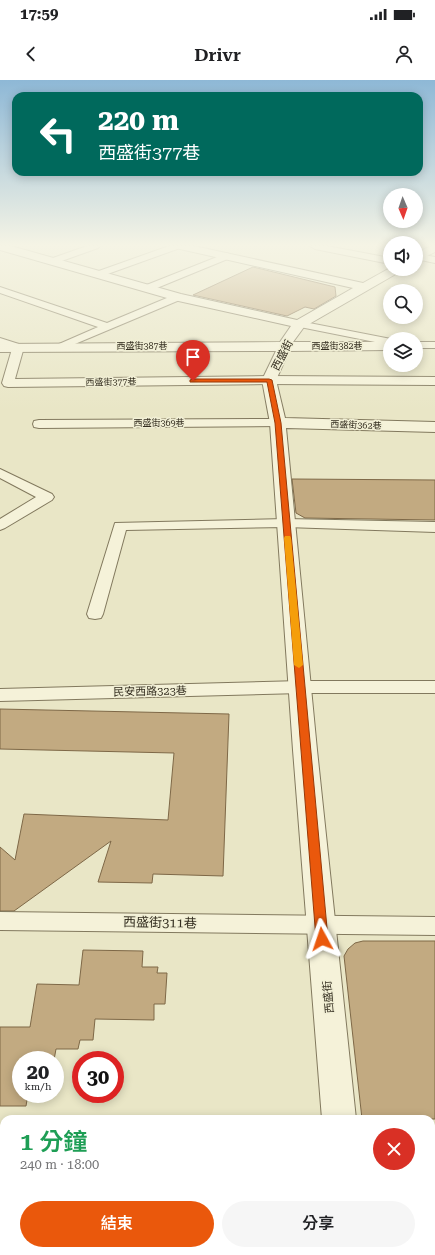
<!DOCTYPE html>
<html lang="zh-TW">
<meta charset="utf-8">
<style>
:root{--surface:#fff;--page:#f6f6f6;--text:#202124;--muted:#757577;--accent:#ea580c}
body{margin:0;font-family:"Roboto Serif","Noto Sans TC",serif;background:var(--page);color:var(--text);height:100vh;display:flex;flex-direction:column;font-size:15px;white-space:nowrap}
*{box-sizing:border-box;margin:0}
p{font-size:13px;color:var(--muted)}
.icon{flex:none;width:22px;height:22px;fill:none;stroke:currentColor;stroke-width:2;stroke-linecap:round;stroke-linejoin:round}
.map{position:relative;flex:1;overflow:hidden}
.side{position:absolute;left:0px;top:1035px;width:435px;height:140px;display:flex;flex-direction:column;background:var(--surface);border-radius:12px 12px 0 0;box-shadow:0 2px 10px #0003}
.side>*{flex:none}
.banner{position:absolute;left:12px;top:12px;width:411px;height:84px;border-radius:12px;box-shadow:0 2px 10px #0003;background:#00695c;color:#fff;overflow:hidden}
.needle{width:26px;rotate:178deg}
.fabs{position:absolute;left:383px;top:108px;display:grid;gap:8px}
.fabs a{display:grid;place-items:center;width:40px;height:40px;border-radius:50%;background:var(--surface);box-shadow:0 2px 10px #0003;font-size:20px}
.speed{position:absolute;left:12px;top:971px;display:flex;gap:8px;font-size:20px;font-weight:700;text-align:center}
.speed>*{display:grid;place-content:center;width:52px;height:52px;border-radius:50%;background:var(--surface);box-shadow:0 2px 10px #0003;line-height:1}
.speed small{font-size:10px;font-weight:400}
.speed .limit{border:6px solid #d22;background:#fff;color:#111}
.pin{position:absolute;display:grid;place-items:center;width:34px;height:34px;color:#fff;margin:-41px -17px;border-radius:50% 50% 50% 0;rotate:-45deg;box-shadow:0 0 4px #0007}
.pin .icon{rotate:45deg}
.me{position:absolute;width:44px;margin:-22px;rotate:355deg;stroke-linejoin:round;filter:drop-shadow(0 0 3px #0008)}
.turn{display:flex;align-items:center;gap:14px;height:84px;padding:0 20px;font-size:18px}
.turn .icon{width:52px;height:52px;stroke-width:2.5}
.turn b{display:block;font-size:28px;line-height:34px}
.round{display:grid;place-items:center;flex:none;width:42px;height:42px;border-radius:21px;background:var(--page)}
.headline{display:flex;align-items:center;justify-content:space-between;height:68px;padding:0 20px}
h1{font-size:24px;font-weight:600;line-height:30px;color:#1e9e55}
.button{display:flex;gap:8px;margin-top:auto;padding:8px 20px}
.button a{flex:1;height:46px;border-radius:24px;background:var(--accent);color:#fff;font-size:16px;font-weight:600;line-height:46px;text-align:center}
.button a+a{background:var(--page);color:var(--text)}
.status{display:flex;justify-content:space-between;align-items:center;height:28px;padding:0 20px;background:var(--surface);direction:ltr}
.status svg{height:11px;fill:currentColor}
header{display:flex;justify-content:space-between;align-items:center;height:52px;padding:0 20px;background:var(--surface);font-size:18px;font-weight:600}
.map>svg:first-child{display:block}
</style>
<div class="status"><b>17:59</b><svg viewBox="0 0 49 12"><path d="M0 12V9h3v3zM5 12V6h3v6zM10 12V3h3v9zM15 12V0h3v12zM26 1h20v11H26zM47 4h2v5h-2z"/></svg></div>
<header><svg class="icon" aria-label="back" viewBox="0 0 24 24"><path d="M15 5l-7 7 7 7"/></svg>Drivr<svg class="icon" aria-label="person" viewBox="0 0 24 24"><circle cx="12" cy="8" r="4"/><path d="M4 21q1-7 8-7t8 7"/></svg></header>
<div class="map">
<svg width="435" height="1175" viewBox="0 0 435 1175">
<rect width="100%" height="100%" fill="#e9e6c6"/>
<path fill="#c2aa81" stroke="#7e6847" d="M 253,187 L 335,207 L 336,216 L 314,229 L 305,227 L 287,236 L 193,215 Z
M 292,399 L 435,400 L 435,440 L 305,438 L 296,433 Z
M 0,629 L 229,634 L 223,796 L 153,794 L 152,803 L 98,802 L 111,761 L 14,831 L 0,831 L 0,767 L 15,780 L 24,734 L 168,740 L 174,673 L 0,669 Z
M 363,861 L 435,861 L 435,1039 L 362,1039 L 344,876 L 348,869 L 355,863 Z
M 83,870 L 143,871 L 142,887 L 158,887 L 157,893 L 167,893 L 165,924 L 154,924 L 154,940 L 95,939 L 93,960 L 80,960 L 78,969 L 56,969 L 54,980 L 21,980 L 21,1014 L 28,1014 L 26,1026 L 0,1026 L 0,947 L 30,947 L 37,904 L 79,905 Z"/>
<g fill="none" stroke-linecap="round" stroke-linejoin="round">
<defs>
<path id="service" d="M 87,166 L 100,166 L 98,168 L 56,183 L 53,184 L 48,181 L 50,179 Z
M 169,166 L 182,166 L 180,168 L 102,196 L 99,197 L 94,194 L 96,192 Z
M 310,166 L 327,166 L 390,178 L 390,184 L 315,169 Z
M 227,173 L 232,176 L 230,178 L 152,210 L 148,211 L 143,208 L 144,206 Z
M 419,174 L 435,177 L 435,183 L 416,179 L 416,175 Z
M 0,207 L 107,243 L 174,215 L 182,215 L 183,217 L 182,219 L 63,269 L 59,268 L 57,266 L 59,264 L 98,247 L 0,213 Z
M 299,241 L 391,259 L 390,259 L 390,265 L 295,246 L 294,244 Z
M 0,258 L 22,265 L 24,267 L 15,299 L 269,296 L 435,297 L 435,305 L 269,304 L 8,307 L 4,306 L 2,303 L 12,269 L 0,265 Z
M 416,262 L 435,262 L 435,268 L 416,268 Z
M 278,339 L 283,340 L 284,343 L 283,346 L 39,348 L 34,347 L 33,344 L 34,341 L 39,340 Z
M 0,389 L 52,414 L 54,417 L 52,420 L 5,448 L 0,450 L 0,439 L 36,417 L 0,398 Z
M 286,439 L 435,442 L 435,452 L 286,447 L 126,450 L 103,534 L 101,538 L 95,539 L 89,538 L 87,534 L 115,443 Z
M 301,601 L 435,601 L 435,613 L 301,613 L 0,621 L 0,609 Z
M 0,832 L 435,837 L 435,855 L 0,850 Z"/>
<path id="minor" d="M 0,166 L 11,166 L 181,214 L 297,240 L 353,208 L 180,169 L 174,166 L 194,166 L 363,203 L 390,188 L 403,189 L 401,191 L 304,247 L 293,262 L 390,262 L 390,270 L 289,271 L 276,300 L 285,338 L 435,342 L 435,352 L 286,348 L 317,670 L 356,1039 L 322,1039 L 293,670 L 270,343 L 262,300 L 276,271 L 0,272 L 0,264 L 280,262 L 291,246 L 174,220 L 0,170 Z
M 431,166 L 435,166 L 435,172 L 416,181 L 416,173 Z
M 334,1171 L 370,1171 L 371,1175 L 333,1175 Z"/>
</defs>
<use href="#service" stroke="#82795e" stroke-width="2"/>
<use href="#minor" stroke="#82795e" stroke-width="2"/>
<use href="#service" fill="#f5f2d9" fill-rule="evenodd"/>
<use href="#minor" fill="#f5f2d9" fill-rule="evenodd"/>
</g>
<linearGradient id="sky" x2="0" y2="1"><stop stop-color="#8eb8d6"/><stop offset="0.5" stop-color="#f5f4e5"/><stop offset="1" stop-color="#f5f4e5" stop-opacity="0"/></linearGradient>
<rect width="435" height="330" fill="url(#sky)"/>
<path fill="#ea580c" stroke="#983908" d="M 193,299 L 269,299 L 272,300 L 281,343 L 328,859 L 326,862 L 322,864 L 318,862 L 316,859 L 275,343 L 267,302 L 190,302 L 190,300 Z"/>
<path fill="#f59e0b" d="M 285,456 L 290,456 L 291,458 L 303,585 L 299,588 L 294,585 L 284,458 Z"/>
<g text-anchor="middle" stroke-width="3" stroke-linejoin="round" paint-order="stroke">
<g font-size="9" fill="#342e20" stroke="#f1efd5">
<text x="142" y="269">西盛街387巷</text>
<text x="337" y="269">西盛街382巷</text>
<text transform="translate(111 302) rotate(-1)" y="3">西盛街377巷</text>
<text x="159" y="346">西盛街369巷</text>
<text transform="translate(356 345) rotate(2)" y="3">西盛街362巷</text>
</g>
<g font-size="11" fill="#342e20" stroke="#f1efd5">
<text transform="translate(282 275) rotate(-63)" y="4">西盛街</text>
<text transform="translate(150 611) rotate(-1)" y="4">民安西路323巷</text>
<text transform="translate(328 917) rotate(-95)" y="4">西盛街</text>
</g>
<g font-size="13" fill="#342e20" stroke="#f1efd5">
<text transform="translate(160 842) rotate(1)" y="5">西盛街311巷</text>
</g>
</g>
</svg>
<div class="fabs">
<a><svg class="needle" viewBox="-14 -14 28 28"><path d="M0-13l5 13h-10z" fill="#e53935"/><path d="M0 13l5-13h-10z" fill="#757577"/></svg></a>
<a><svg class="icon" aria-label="sound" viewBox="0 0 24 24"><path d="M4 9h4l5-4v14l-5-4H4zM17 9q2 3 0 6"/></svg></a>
<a><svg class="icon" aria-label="search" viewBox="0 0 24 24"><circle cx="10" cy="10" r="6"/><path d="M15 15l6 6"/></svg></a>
<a><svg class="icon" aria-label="layers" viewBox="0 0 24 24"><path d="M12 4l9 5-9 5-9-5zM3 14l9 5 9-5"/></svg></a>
</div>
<div class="speed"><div>20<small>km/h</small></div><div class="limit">30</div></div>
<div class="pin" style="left:193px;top:301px;background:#d93025"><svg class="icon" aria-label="arrive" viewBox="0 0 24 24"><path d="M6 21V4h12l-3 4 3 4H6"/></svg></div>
<svg class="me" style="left:322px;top:859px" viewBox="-20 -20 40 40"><path d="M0-17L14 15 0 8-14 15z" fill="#ea580c" stroke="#fff" stroke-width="4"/></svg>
<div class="banner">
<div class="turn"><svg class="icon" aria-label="left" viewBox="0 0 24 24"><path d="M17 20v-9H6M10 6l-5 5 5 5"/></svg><div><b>220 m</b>西盛街377巷</div></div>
</div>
<section class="side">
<div class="headline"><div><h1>1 分鐘</h1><p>240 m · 18:00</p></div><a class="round" style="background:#d93025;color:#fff"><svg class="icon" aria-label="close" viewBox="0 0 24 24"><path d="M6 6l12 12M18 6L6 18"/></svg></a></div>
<div class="button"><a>結束</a><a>分享</a></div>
</section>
</div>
